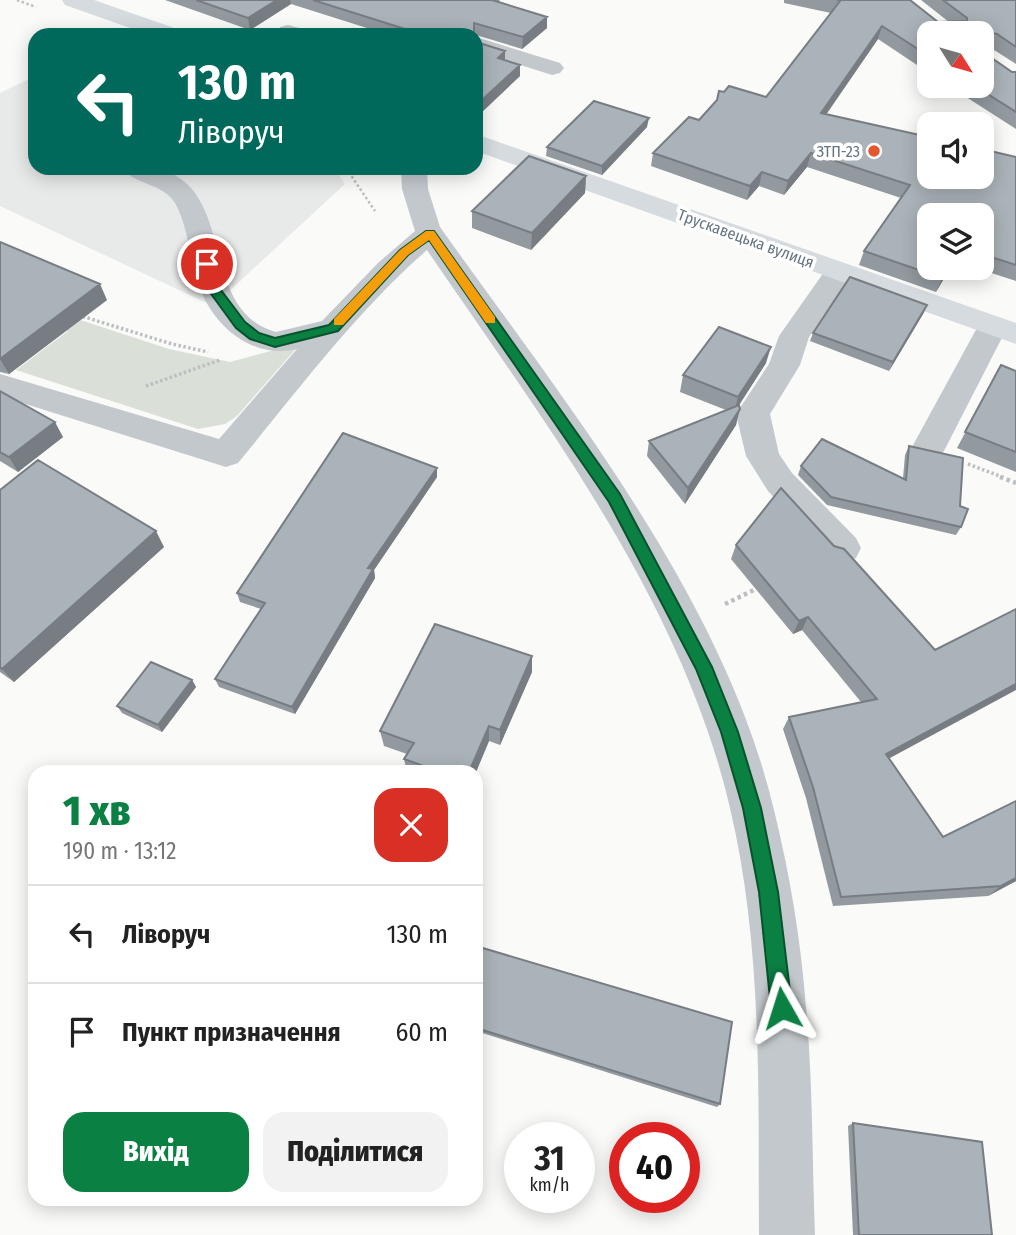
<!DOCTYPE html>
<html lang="uk">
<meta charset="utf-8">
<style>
:root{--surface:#fff;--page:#f2f2f2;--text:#222;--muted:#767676;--line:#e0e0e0;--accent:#0b8043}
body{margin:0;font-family:"Fira Sans Condensed",sans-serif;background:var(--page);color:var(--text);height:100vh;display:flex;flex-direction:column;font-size:26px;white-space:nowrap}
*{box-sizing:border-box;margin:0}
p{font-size:23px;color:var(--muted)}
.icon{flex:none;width:38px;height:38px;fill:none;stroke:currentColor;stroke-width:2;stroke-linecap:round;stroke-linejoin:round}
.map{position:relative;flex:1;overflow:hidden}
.drawer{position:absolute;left:28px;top:765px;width:455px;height:441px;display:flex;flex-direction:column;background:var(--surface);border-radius:21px;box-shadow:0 4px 18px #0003}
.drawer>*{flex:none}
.guide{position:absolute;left:28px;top:28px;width:455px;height:147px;border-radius:21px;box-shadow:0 4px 18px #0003;background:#00695c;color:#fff;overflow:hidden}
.needle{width:46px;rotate:127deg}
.fabs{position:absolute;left:917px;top:21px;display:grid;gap:14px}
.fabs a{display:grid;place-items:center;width:77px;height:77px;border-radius:14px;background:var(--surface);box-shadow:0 4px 18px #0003;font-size:35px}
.speed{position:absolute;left:504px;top:1122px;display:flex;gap:14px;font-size:35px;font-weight:700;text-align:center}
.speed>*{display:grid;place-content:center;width:91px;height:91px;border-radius:50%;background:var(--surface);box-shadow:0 4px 18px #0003;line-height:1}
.speed small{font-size:18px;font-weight:400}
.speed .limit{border:10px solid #d22;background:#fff;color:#111}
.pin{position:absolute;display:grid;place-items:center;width:60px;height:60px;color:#fff;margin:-30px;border:4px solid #fff;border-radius:50%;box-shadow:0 2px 7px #0007}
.me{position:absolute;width:77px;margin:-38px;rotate:354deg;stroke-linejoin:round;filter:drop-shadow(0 0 5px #0008)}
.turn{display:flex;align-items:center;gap:24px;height:147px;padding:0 35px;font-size:32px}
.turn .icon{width:91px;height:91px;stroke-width:2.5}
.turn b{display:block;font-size:49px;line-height:60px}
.round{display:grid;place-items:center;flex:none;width:74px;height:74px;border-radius:21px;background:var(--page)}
.summary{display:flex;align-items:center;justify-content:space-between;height:119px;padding:0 35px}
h1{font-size:42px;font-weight:800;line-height:52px;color:var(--accent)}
.action{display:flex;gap:14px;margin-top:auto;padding:14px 35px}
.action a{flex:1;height:80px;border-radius:21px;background:var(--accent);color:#fff;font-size:28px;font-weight:800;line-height:80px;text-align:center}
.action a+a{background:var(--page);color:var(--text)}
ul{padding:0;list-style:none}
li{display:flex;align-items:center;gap:21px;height:98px;padding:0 35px;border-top:2px solid var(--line)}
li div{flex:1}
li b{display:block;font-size:26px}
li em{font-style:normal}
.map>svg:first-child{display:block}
</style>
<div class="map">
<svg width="1016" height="1235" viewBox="0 0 1016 1235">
<rect width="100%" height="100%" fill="#fafaf8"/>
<path fill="#e8e9e9" d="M 35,76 L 35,168 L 334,168 L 345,184 L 213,306 L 0,206 L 0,93 Z"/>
<path fill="#dadfd7" d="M 65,315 L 169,349 L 230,362 L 301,343 L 237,416 L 225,424 L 198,429 L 16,370 L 68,331 L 47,320 Z"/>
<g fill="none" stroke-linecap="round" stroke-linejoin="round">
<path stroke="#bbbfc2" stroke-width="2.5" stroke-dasharray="2.5 2.5" stroke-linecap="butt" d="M 17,0 L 36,7
M 209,29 L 226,35
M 346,168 L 375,211"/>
<path stroke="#bbbfc2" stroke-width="3.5" stroke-dasharray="2.5 2.5" stroke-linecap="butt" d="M 78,315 L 172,344 L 208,352
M 146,386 L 220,360
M 968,464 L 1005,478"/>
<path stroke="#bbbfc2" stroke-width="4.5" stroke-dasharray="3.5 3.5" stroke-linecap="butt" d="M 1000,477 L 1016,483
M 725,604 L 756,589"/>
<path fill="#c3c8cc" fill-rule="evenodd" d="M 288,25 L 307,30 L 310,35 L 279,35 L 277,32 L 280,27 Z
M 476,37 L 560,63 L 564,68 L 560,73 L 552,75 L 476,51 Z
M 122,168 C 134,168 148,166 160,169 C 238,191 197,310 276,332 L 322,321 L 378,263 L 415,231 L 402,189 L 401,168 L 427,168 L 428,189 L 440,227 C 565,403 723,596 774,810 C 790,875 801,941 806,1008 C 813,1083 812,1159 815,1235 L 759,1235 C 758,1092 763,948 730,808 C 681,599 546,425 427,250 C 356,312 298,390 238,463 L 226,467 L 0,396 L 0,374 L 219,439 L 297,349 C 251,360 210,324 197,280 C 189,255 188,226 175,203 C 163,183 134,185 122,168 Z
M 839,262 L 849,265 L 854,271 L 809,337 L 800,365 L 770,414 L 779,454 L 792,473 L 856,538 L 861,548 L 856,558 L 843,562 L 830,558 L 768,491 L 746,456 L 736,414 L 769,364 L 779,336 L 829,265 Z
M 993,316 L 1004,319 L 1008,326 L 946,447 L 941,456 L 929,459 L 917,456 L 912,447 L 978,326 L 982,319 Z"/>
<path fill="#d6dbdf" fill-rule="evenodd" d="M 62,0 L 94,0 L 180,30 L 183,35 L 150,35 L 65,5 Z
M 476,134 L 1016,323 L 1016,344 L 476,151 Z"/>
</g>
<path fill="#929a9f" d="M 165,0 L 500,0 L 498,3 L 547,28 L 522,49 L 476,35 L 389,35 L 291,4 L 250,30 Z
M 784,0 L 910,0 L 938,22 L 949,22 L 921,0 L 1016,0 L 1016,64 L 991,48 L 986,47 L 986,54 L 1012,72 L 1016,72 L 1016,129 L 949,86 L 982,86 L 929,33 L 929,73 L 878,39 L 826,115 L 1016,157 L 1016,281 L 976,268 L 982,268 L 982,215 L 929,215 L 950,268 L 936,292 L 859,265 L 864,251 L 901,198 L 807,167 L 784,195 L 759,186 L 747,200 L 651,166 L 653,153 L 699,120 L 766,97 L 831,13 L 784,3 Z
M 476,42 L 505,51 L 505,60 L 520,65 L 520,76 L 482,112 L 476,110 Z
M 647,127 L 602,175 L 546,156 L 547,147 Z
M 229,168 L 249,168 L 242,173 Z
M 586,176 L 585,193 L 531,250 L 472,228 L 472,211 Z
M 0,242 L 107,300 L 9,374 L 0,372 Z
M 927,305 L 923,314 L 889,371 L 810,341 L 813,333 Z
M 766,363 L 739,405 L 736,425 L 685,504 L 647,456 L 649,441 L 726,410 L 680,392 L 683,375 Z
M 1001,365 L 1016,371 L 1016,472 L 957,448 Z
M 0,391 L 63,437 L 18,472 L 0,461 Z
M 909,446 L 960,506 L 961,527 L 956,535 L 827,505 L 798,475 L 801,466 L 903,478 L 905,455 Z
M 437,468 L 437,477 L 374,570 L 375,578 L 295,714 L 219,687 L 215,679 L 261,609 L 240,602 L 237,593 Z
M 0,490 L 164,547 L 14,682 L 0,672 Z
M 736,545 L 834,546 L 844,549 L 889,759 L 943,837 L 1016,881 L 988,896 L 833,906 L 806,798 L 783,729 L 789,717 L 861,702 L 802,630 L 793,634 L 731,559 Z
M 532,672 L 500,745 L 489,741 L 476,772 L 407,772 L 404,759 L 407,754 L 384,746 L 380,731 Z
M 192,680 L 196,687 L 162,732 L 122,713 L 117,706 Z
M 476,946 L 720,1104 L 717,1107 L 476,1031 Z
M 853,1123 L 992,1235 L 853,1235 L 848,1126 Z"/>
<path fill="#777d82" d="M 277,0 L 290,0 L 291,4 L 250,30 L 248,18 Z
M 547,17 L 547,28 L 522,49 L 523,37 Z
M 882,26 L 878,39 L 817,127 L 821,113 Z
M 505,51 L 505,63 L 498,58 Z
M 520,65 L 520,76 L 482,112 L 482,100 Z
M 649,118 L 647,127 L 602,175 L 602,166 Z
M 811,153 L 807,167 L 784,195 L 788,181 Z
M 241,168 L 249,168 L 242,173 Z
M 762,172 L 759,186 L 747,200 L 750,186 Z
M 586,176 L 585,193 L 531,250 L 532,233 Z
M 948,268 L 950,268 L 936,292 L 942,278 Z
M 100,284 L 107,300 L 9,374 L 0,359 Z
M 927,305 L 923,314 L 889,371 L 893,362 Z
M 771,347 L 766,363 L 734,413 L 738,397 Z
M 740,409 L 736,425 L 685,504 L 688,488 Z
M 55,422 L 63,437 L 18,472 L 9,457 Z
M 437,468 L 437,477 L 374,570 L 375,578 L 295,714 L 292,707 L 368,568 Z
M 156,531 L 164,547 L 14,682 L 2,669 Z
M 808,617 L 802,630 L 793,634 L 799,621 Z
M 532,656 L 532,672 L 500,745 L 500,730 Z
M 192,680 L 196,687 L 162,732 L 158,725 Z
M 1016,684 L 1016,690 L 877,765 L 886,754 Z
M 489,726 L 489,741 L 476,772 L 469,772 Z
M 1016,878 L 1016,881 L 988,896 L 1001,886 Z"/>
<path fill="#aab3b9" stroke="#777d82" stroke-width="2" d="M 196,0 L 277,0 L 248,18 Z
M 313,0 L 492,0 L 547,17 L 523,37 L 474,23 L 474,35 L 424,35 Z
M 837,0 L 910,0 L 938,22 L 967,21 L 967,18 L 943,0 L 1016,0 L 1016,47 L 997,34 L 986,32 L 986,54 L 1012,72 L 1016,72 L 1016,112 L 975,86 L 982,86 L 982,33 L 929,33 L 929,56 L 882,26 L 821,113 L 929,137 L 929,177 L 982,177 L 982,149 L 1016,157 L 1016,265 L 982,254 L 982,215 L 929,215 L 929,268 L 948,268 L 942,278 L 864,251 L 910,185 L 811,153 L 788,181 L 762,172 L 750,186 L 653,153 L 689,117 L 699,120 L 717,100 L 719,91 L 724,92 L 729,86 L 766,97 L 840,1 Z
M 476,42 L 505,51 L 498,58 L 520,65 L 482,100 L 476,98 Z
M 594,101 L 649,118 L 602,166 L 547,147 Z
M 529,156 L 586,176 L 532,233 L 472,211 Z
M 0,242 L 100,284 L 0,359 Z
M 850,277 L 927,305 L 893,362 L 813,333 Z
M 719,327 L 771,347 L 738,397 L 683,375 Z
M 1001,365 L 1016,371 L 1016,452 L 965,432 Z
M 0,391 L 55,422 L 9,457 L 0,452 Z
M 739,405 L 740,409 L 688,488 L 649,441 Z
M 343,433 L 437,468 L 368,568 L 373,569 L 292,707 L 215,679 L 265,603 L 237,593 Z
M 822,439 L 906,480 L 909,446 L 963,458 L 960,506 L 968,509 L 961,527 L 831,497 L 801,466 Z
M 38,460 L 156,531 L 2,669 L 0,667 L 0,490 Z
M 781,488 L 834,546 L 844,549 L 935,650 L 1016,609 L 1016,684 L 886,754 L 943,837 L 1016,801 L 1016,878 L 1001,886 L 841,897 L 813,787 L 789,717 L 877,699 L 808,617 L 799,621 L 736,545 Z
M 435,624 L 532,656 L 500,730 L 489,726 L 469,772 L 440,772 L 404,759 L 414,743 L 380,731 Z
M 151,662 L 192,680 L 158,725 L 117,706 Z
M 476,946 L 732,1022 L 720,1104 L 476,1028 Z
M 853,1123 L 982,1142 L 992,1235 L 859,1235 Z"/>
<path fill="#0b8043" stroke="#07532c" stroke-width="2" d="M 426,231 L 434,231 L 620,494 L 712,667 L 738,732 L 761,808 L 778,892 L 792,1008 L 789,1016 L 782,1018 L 774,1016 L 771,1008 L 759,892 L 743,808 L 721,732 L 696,669 L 609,502 L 429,240 L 408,255 L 338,331 L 275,347 L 250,339 L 236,328 L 209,291 L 201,264 L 207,261 L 212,262 L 221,290 L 245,322 L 259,333 L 275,338 L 329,325 L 400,250 Z"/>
<path fill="#f59e0b" d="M 426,231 L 434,231 L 495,317 L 495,323 L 486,323 L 429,240 L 408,255 L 343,325 L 334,325 L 334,319 L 400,250 Z"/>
<circle fill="#e4572e" stroke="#fff" stroke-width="2.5" cx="874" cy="151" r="7"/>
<g text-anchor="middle" stroke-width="7" stroke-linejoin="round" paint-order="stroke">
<g font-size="16" fill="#657683" stroke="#fff" text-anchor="end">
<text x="860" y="157">ЗТП-23</text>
</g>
<g font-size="16" fill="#657683" stroke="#fff">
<text transform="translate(746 238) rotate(20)" y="6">Трускавецька вулиця</text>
</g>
</g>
</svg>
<div class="fabs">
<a><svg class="needle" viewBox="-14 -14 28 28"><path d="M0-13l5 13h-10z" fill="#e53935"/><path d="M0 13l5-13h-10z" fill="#767676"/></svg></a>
<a><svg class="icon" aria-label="sound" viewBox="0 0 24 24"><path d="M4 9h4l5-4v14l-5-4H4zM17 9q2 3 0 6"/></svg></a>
<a><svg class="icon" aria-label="layers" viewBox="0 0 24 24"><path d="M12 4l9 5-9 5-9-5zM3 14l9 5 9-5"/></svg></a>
</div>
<div class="speed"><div>31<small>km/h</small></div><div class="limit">40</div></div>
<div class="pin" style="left:207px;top:264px;background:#d93025"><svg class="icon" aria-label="arrive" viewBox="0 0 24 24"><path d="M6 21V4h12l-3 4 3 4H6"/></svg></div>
<svg class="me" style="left:782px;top:1008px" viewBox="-20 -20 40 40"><path d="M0-17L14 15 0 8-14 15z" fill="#0b8043" stroke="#fff" stroke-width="4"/></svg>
<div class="guide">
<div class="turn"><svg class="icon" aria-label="left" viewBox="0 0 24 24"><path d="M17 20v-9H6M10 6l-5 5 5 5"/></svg><div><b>130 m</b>Ліворуч</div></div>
</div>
<section class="drawer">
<div class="summary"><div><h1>1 хв</h1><p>190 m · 13:12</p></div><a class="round" style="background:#d93025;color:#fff"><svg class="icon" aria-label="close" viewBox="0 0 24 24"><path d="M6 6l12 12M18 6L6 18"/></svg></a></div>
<ul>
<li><svg class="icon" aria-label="left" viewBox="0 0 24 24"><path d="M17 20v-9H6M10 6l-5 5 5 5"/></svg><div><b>Ліворуч</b></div><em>130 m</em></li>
<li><svg class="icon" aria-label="arrive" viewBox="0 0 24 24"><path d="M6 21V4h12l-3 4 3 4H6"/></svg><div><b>Пункт призначення</b></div><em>60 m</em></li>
</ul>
<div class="action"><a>Вихід</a><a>Поділитися</a></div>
</section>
</div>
